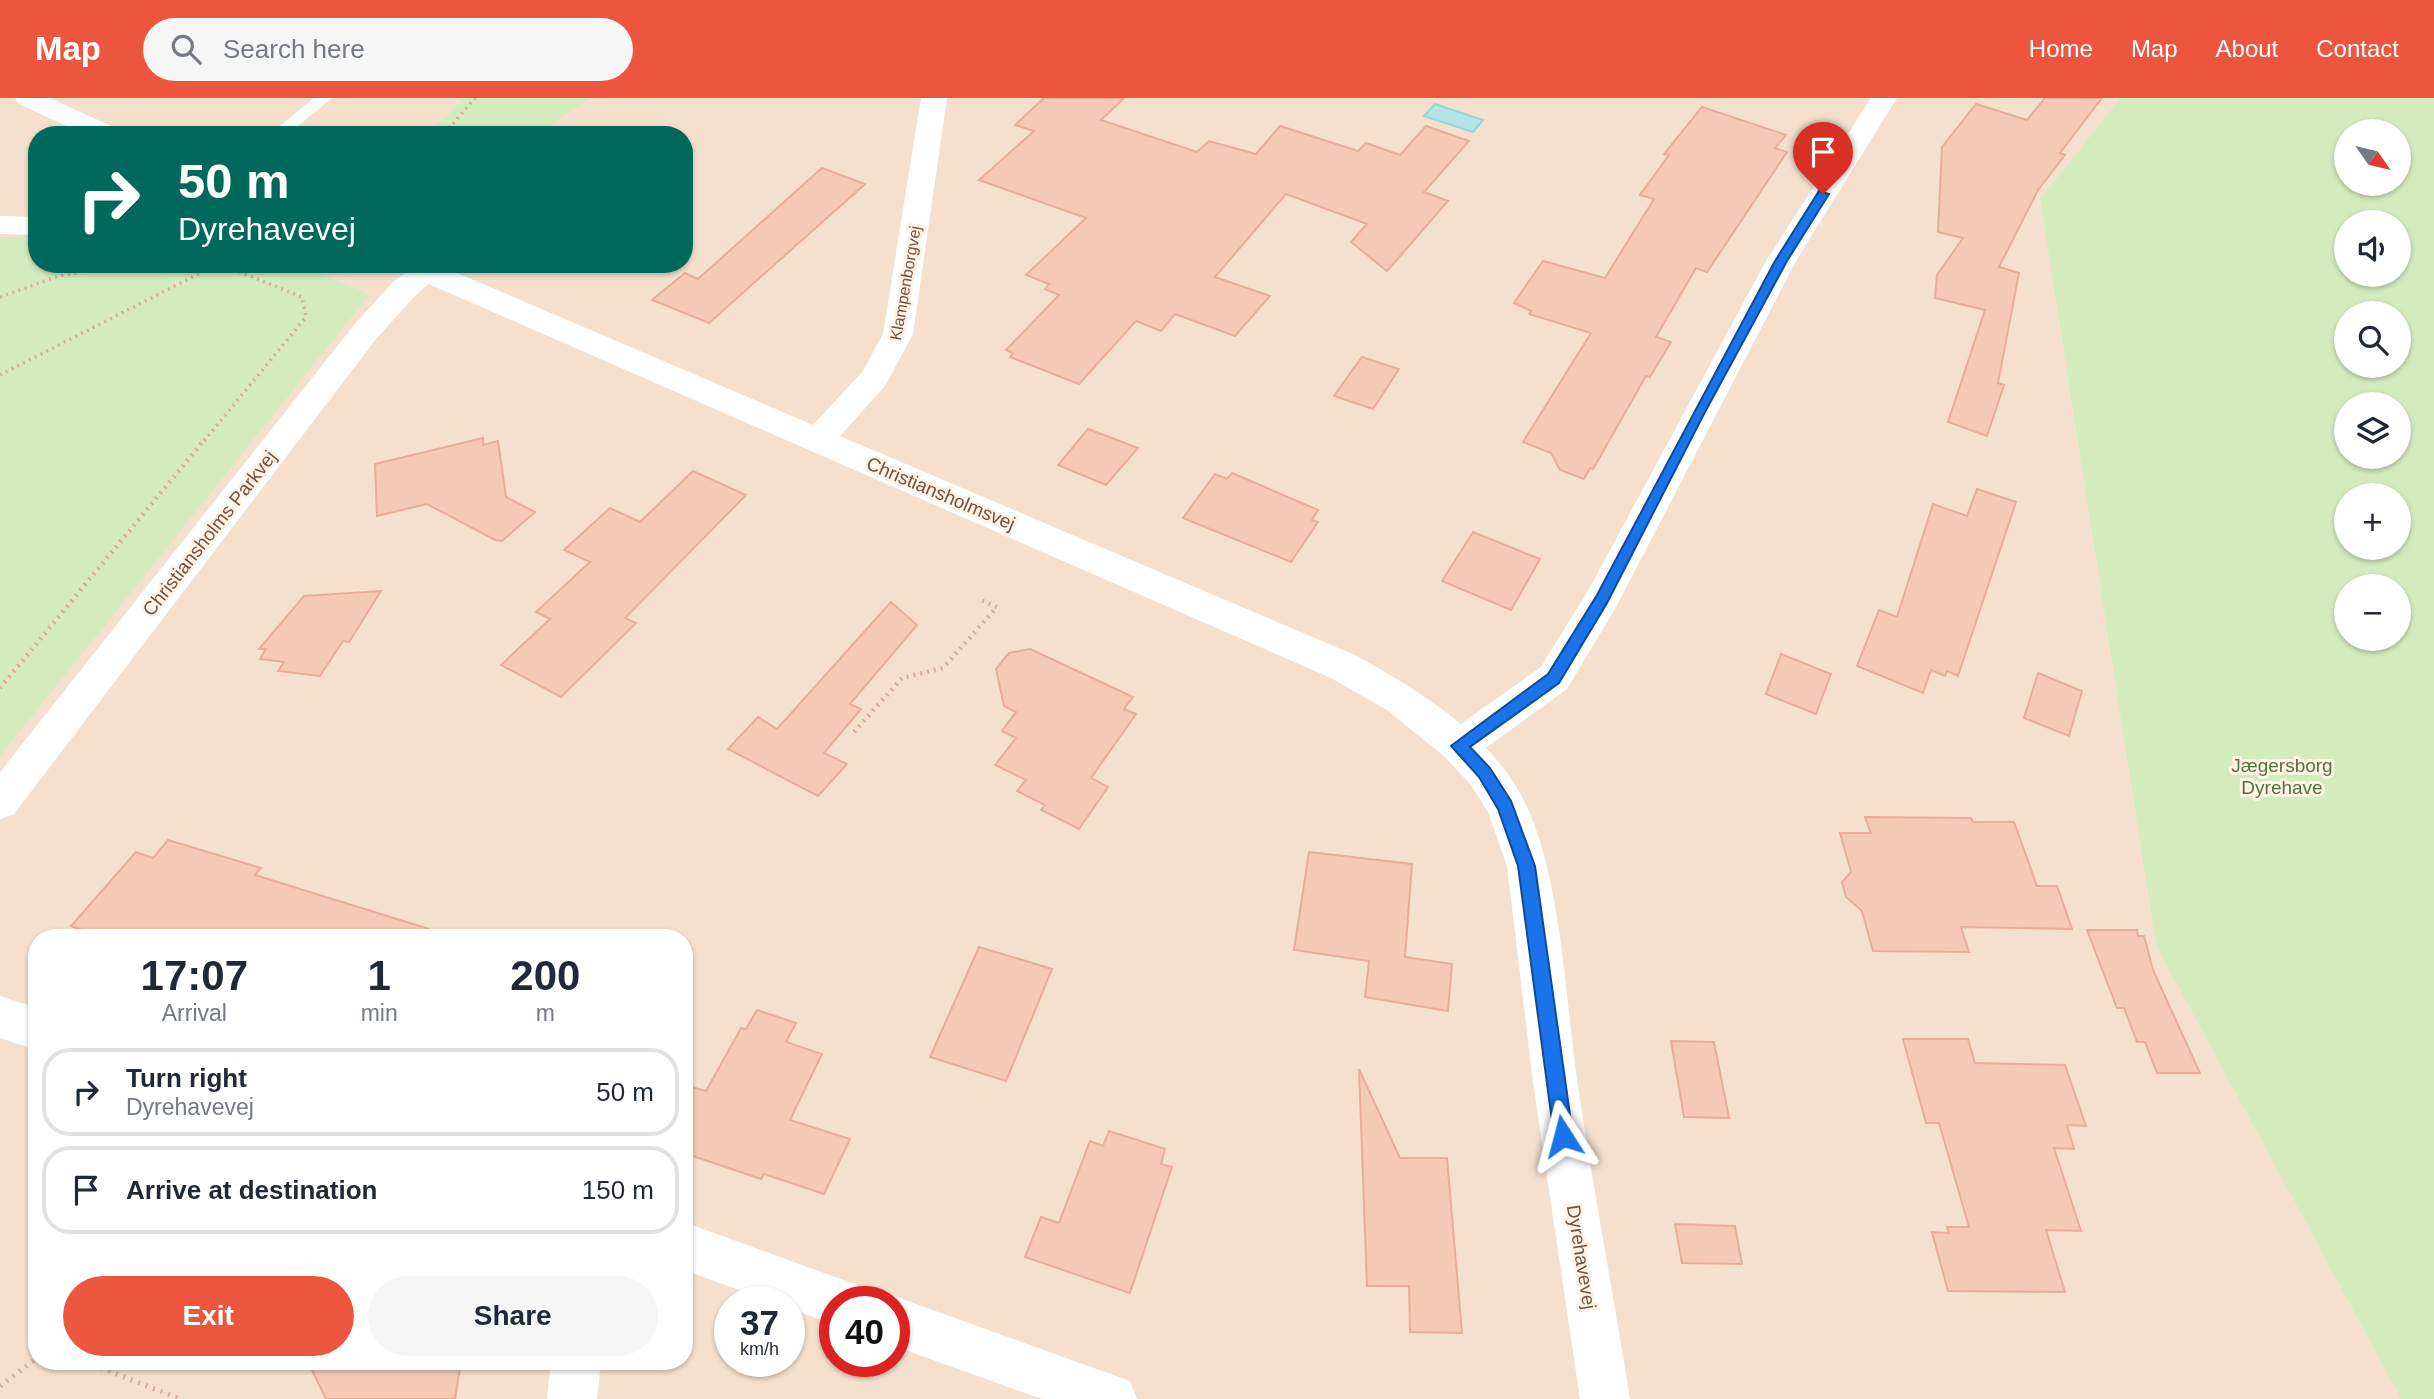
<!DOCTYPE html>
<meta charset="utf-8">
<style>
:root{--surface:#fff;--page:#f6f6f7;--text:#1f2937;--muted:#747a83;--line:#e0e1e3;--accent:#ed563e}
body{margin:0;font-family:Helvetica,sans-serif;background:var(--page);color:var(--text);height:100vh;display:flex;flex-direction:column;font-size:26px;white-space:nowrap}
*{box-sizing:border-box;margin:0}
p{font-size:23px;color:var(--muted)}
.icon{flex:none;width:38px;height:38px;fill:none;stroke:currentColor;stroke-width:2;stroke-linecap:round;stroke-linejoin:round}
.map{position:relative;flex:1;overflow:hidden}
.panel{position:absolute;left:28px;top:831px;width:665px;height:441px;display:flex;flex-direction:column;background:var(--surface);border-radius:28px;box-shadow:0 2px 5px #0004}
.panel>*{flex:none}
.guide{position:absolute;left:28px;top:28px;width:665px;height:147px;border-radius:28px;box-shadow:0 2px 5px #0004;background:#00695c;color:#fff;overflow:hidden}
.needle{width:46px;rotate:124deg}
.controls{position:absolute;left:2334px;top:21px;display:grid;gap:14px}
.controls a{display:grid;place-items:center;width:77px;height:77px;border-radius:50%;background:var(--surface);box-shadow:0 2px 5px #0004;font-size:35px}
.speed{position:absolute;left:714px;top:1188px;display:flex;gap:14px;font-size:35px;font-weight:700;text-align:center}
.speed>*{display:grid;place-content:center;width:91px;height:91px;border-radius:50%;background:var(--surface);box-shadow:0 2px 5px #0004;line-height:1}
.speed small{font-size:18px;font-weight:400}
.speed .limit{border:10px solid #d22;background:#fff;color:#111}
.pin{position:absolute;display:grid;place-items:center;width:60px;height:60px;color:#fff;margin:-72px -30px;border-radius:50% 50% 50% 0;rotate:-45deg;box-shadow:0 0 7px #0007}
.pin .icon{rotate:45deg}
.me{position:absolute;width:77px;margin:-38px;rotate:351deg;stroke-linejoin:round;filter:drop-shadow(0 0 5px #0008)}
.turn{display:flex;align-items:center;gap:24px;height:147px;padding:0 35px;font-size:32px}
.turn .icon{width:91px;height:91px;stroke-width:2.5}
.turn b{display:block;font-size:49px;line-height:60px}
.eta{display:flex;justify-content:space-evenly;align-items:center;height:119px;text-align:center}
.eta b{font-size:42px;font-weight:600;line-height:49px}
.action{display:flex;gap:14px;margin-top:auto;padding:14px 35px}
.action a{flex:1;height:80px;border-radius:42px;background:var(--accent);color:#fff;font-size:28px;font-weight:600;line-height:80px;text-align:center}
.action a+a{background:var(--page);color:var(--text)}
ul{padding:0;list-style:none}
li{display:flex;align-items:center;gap:21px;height:88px;margin:0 14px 10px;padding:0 21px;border:4px solid var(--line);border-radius:28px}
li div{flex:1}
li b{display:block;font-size:26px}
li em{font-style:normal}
header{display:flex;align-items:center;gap:42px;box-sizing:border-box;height:98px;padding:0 35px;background:var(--accent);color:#fff}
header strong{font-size:33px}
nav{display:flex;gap:38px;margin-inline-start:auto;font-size:24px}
.search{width:490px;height:63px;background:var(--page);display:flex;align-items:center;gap:18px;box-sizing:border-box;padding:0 24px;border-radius:38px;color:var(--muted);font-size:26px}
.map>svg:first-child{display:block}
</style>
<header>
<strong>Map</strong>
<div class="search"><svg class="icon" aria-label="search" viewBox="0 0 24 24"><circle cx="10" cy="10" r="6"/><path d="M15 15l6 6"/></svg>Search here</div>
<nav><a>Home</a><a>Map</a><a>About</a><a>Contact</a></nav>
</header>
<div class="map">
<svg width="2434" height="1301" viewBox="0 0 2434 1301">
<rect width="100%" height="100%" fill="#fdefdf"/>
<path fill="#f5e0ce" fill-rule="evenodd" d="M 0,0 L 2120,0 L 2040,101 L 2156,848 L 2401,1301 L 0,1301 ZM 37,37 L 684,37 L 684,166 L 37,166 ZM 37,840 L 684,840 L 684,1264 L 37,1264 ZM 730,1204 L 789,1204 L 789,1264 L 730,1264 ZM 835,1204 L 894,1204 L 894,1264 L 835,1264 Z"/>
<path fill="#d4ebbe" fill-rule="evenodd" d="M 462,0 L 590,0 L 535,37 L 421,37 L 446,20 Z
M 2120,0 L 2434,0 L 2434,1301 L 2401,1301 L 2156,848 L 2040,101 ZM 2347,33 L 2399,33 L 2399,86 L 2347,86 ZM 2347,124 L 2399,124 L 2399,177 L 2347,177 ZM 2347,215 L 2399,215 L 2399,268 L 2347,268 ZM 2347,306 L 2399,306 L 2399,359 L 2347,359 ZM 2347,397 L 2399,397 L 2399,450 L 2347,450 ZM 2347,488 L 2399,488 L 2399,541 L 2347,541 Z
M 0,139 L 37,139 L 37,166 L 296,166 L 370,196 L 0,658 Z"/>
<path fill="#b4e4e7" stroke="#99d5d9" stroke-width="2" d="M 1435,6 L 1483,22 L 1473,34 L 1424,18 Z"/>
<path fill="#f4c9b6" stroke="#e7ad96" stroke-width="2" d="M 1044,0 L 1124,0 L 1101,22 L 1197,54 L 1209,43 L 1256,56 L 1280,28 L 1358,53 L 1366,45 L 1400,57 L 1426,28 L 1469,43 L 1424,94 L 1448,103 L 1387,173 L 1351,144 L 1367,126 L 1286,96 L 1215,179 L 1270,198 L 1235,238 L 1175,216 L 1161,233 L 1136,223 L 1079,286 L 1010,259 L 1013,255 L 1006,252 L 1059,197 L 1045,191 L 1049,186 L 1026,177 L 1086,120 L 979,82 L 1034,33 L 1015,27 Z
M 2045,0 L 2102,0 L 2060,55 L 2065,57 L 2038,92 L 1999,169 L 2019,175 L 1998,285 L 2004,287 L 1987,338 L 1948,324 L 1985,212 L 1935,200 L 1937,177 L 1963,140 L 1938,134 L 1942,49 L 1976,6 L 2027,22 Z
M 1702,9 L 1786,37 L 1775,50 L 1787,54 L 1707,174 L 1696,170 L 1656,239 L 1671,244 L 1650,279 L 1646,278 L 1593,371 L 1590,370 L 1584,381 L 1560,372 L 1551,355 L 1523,344 L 1591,235 L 1529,216 L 1531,213 L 1514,205 L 1543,163 L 1605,180 L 1654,101 L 1640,97 L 1669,57 L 1664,56 Z
M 822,70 L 865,86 L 709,225 L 652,202 L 685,175 L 698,181 Z
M 1362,259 L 1399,271 L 1373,311 L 1334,298 Z
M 1088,331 L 1138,350 L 1106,387 L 1058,367 Z
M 483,340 L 483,347 L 498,343 L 506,399 L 535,414 L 502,443 L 495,442 L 427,406 L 377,418 L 375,366 Z
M 693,373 L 746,397 L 625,520 L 636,525 L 561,599 L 501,567 L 550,521 L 536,514 L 590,464 L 564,452 L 610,410 L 640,424 Z
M 1232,375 L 1318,412 L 1312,422 L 1318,424 L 1291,464 L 1183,420 L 1215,376 L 1227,381 Z
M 1977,391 L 2016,404 L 1958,578 L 1947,573 L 1945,578 L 1931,572 L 1923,595 L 1857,568 L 1879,512 L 1897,519 L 1933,406 L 1967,418 Z
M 1473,434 L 1540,461 L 1511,512 L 1442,483 Z
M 381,493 L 349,544 L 343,543 L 320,578 L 278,573 L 284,564 L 260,561 L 266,551 L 259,551 L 304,498 Z
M 891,504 L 917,527 L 850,606 L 861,611 L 824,655 L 847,666 L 818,698 L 728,651 L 758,619 L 777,631 Z
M 1030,551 L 1133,599 L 1124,611 L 1136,616 L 1091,680 L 1108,689 L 1079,731 L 1041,712 L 1045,707 L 1017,693 L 1026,682 L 995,667 L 1016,640 L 1002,633 L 1016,614 L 1004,608 L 996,571 L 1009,555 Z
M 1781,556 L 1831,576 L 1816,616 L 1766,596 Z
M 2038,575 L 2082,593 L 2069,638 L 2024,620 Z
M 1865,719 L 1971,720 L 1973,724 L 2014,724 L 2037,788 L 2057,788 L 2072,831 L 1961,829 L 1969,854 L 1873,853 L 1862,813 L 1846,799 L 1842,784 L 1851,774 L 1840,735 L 1871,735 Z
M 168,742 L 261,770 L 255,777 L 429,831 L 428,840 L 105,840 L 71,828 L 136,754 L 153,760 Z
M 1309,754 L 1412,766 L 1405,859 L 1452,866 L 1448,913 L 1365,899 L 1369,863 L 1294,852 Z
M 2087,832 L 2137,832 L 2138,838 L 2144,838 L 2153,872 L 2200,975 L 2157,975 L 2145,944 L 2137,944 L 2124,910 L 2117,910 Z
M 979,849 L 1052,871 L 1006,983 L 930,959 Z
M 757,912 L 796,925 L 786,944 L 822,956 L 790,1022 L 850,1041 L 824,1096 L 764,1076 L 761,1081 L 684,1055 L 684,987 L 706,993 L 741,930 L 746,931 Z
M 1903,941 L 1968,941 L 1975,965 L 2065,967 L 2086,1028 L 2067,1027 L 2074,1051 L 2054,1050 L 2081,1133 L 2046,1132 L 2065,1194 L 1948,1193 L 1932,1134 L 1949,1135 L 1947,1129 L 1969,1129 L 1939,1025 L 1926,1025 Z
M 1671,943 L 1714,944 L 1729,1020 L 1684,1019 Z
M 1359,971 L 1400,1060 L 1447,1060 L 1462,1235 L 1410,1234 L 1409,1188 L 1367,1188 Z
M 1109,1033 L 1165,1051 L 1161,1066 L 1172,1069 L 1130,1195 L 1025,1159 L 1041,1119 L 1059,1125 L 1090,1043 L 1103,1048 Z
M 1675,1126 L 1735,1128 L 1742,1166 L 1682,1165 Z
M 308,1264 L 461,1264 L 455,1301 L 326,1301 Z"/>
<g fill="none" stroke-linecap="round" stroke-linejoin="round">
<path stroke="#d8ac99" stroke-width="3.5" stroke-dasharray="2 4.5" stroke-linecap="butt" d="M 437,37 L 452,27 L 475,0
M 0,199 L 59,178 L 120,166
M 0,277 L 218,166
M 204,343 L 306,219 L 302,199 L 220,166"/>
<path stroke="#d8ac99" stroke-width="4.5" stroke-dasharray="2 5" stroke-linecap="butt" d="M 0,590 L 205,341
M 854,634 L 902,580 L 943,570 L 997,509 L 978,501"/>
<path stroke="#d8ac99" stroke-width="5" stroke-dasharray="2 6" stroke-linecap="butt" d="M 86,1264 L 180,1301
M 0,1288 L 37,1260"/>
<path fill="#fff" fill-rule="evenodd" d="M 314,0 L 332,0 L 287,37 L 269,37 Z"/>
<path fill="#fff" fill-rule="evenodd" d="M 1871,0 L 1897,0 L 1796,163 L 1615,511 L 1567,591 L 1473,659 L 1459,664 L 1445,659 L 1440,648 L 1445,637 L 1541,569 L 1589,491 L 1766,163 Z
M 0,118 L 37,119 L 37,137 L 0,136 Z
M 417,167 L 437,167 L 442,174 L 415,198 L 376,241 L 14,716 L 0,721 L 0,674 L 354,227 L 393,184 Z
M 0,898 L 37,910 L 37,952 L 0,940 Z
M 684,1124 L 857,1187 L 864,1204 L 835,1204 L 835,1227 L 789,1210 L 789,1204 L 772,1204 L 684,1172 Z
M 894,1198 L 1130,1283 L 1137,1301 L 1042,1301 L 894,1248 L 894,1204 L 880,1204 Z
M 551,1264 L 601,1264 L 597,1301 L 547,1301 Z"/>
<path fill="#fff" fill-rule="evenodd" d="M 15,0 L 49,0 L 118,31 L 121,37 L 86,37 L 19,6 Z
M 921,0 L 947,0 L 913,236 L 885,288 L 840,338 L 1357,558 C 1419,593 1486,633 1521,697 C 1561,771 1565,897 1577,982 C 1593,1088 1613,1195 1630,1301 L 1580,1301 L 1533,984 L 1507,768 L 1488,714 L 1471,687 L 1445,659 L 1387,612 L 1331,580 L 399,173 L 394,166 L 436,166 L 813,327 L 863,273 L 883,236 Z"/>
</g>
<path fill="#1a73e8" stroke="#114b97" stroke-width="2" d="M 1819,93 L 1829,96 L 1787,163 L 1705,314 L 1607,505 L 1559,585 L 1470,649 L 1490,670 L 1511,703 L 1535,768 L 1573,1038 L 1570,1045 L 1563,1048 L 1557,1045 L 1554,1038 L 1518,768 L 1498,711 L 1479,679 L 1451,648 L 1548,576 L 1597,497 L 1775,163 Z"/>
<g text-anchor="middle" stroke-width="6" stroke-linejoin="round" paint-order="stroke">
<g font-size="16" fill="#745246" stroke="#fff3e6">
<text transform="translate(905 185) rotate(-80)" y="6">Klampenborgvej</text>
</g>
<g font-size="19" fill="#745246" stroke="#fff3e6">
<text transform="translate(941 395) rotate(23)" y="7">Christiansholmsvej</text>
<text transform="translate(209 435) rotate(-52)" y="7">Christiansholms Parkvej</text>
<text transform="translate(1582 1159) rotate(81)" y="7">Dyrehavevej</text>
</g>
<g font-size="19" fill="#52753c" stroke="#fff3e6">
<text x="2282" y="674">Jægersborg<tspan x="2282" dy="22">Dyrehave</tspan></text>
</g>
</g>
</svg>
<div class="controls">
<a><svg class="needle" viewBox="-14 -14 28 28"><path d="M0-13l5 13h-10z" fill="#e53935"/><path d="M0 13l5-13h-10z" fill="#747a83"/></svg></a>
<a><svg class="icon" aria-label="sound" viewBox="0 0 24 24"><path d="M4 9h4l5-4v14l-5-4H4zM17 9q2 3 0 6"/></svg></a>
<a><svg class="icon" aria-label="search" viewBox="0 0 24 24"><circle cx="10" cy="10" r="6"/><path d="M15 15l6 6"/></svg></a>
<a><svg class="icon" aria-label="layers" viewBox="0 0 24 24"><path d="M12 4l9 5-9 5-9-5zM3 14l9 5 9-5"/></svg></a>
<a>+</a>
<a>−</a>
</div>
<div class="speed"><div>37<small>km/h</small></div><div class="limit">40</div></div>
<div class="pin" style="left:1823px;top:96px;background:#d93025"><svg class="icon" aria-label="arrive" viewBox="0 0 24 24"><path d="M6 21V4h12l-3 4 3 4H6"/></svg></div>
<svg class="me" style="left:1563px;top:1038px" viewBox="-20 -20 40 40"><path d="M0-17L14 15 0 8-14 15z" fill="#1a73e8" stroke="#fff" stroke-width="4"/></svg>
<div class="guide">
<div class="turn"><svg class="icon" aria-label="right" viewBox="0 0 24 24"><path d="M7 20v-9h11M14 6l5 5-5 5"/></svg><div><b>50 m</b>Dyrehavevej</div></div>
</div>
<section class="panel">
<div class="eta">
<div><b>17:07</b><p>Arrival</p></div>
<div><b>1</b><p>min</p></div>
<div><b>200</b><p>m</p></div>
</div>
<ul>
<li><svg class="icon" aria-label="right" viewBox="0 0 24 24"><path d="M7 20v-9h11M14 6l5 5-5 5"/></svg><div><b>Turn right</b><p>Dyrehavevej</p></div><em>50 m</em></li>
<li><svg class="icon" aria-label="arrive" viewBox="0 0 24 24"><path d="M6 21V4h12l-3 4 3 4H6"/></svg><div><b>Arrive at destination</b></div><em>150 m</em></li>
</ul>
<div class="action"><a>Exit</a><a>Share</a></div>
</section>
</div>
